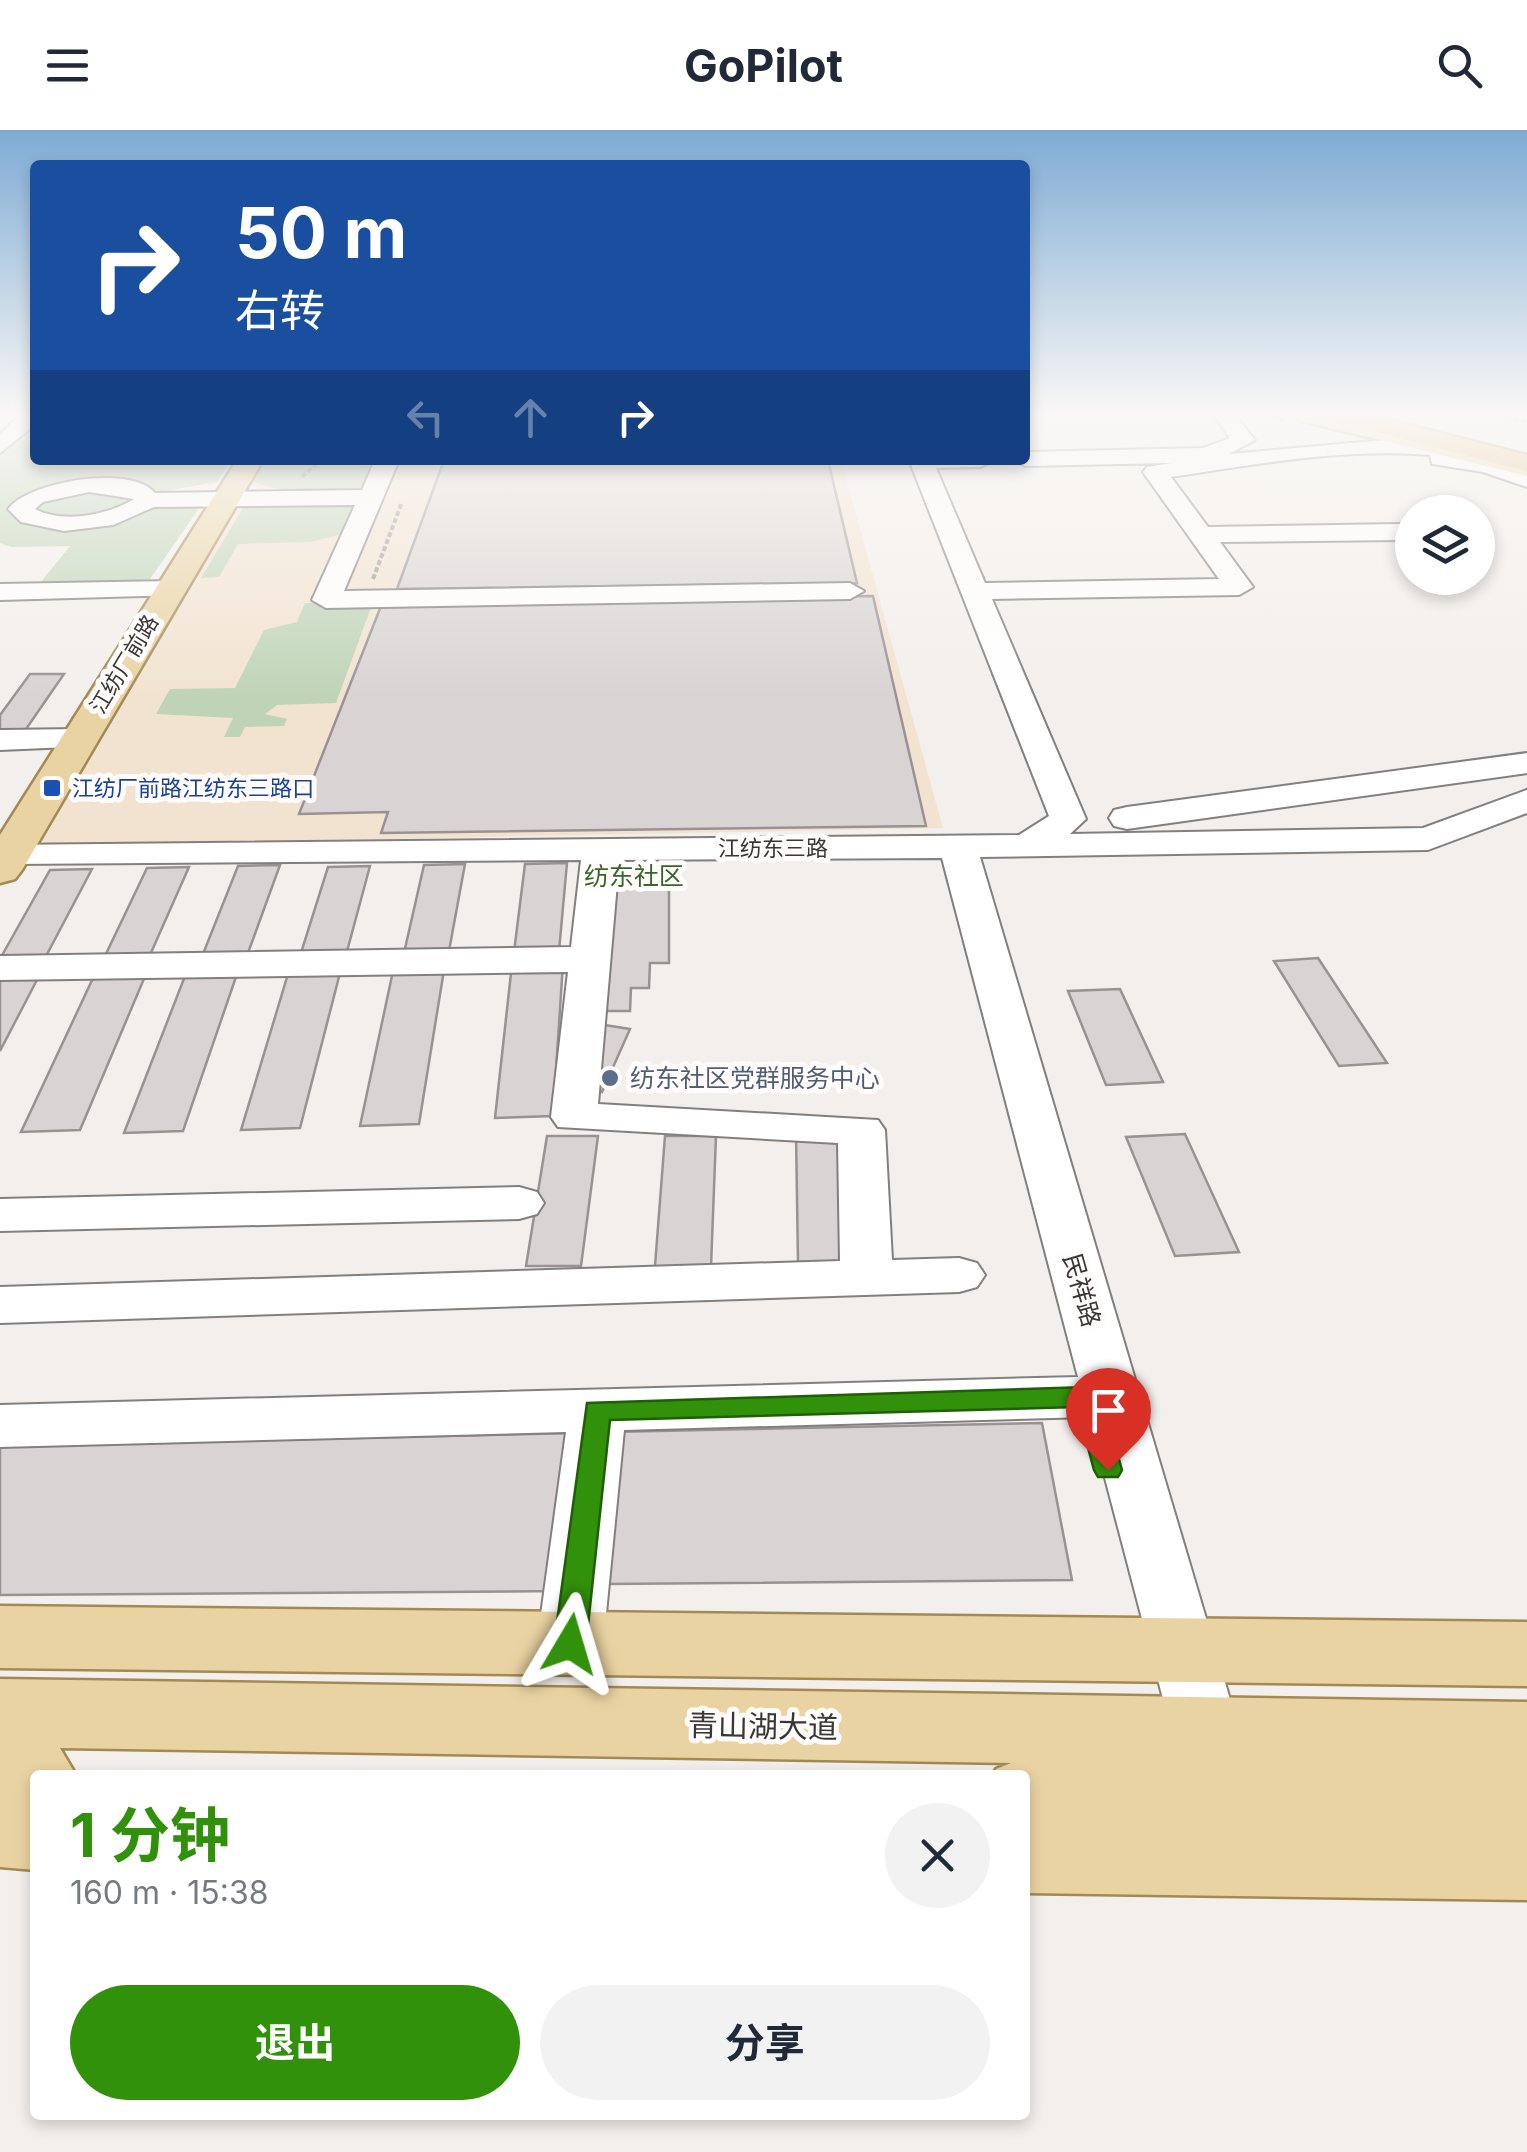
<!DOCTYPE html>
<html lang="zh">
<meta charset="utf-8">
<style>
:root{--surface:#fff;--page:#f2f2f3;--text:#1f2937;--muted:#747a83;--accent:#32910b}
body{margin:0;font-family:Inter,"Noto Sans SC",sans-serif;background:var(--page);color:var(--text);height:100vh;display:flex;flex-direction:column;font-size:38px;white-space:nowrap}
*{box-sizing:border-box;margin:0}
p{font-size:32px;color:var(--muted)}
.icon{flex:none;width:55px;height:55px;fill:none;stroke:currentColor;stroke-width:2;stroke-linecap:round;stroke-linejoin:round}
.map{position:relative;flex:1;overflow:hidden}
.details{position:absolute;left:30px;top:1640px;width:1000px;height:350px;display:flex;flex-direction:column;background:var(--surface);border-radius:10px;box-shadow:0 5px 15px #0003}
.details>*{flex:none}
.guide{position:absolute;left:30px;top:30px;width:1000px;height:305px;border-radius:10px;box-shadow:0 5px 15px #0003;background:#1a4fa0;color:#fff;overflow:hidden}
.controls{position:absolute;left:1395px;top:365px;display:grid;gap:20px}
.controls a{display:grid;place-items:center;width:100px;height:100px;border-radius:50%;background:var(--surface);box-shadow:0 5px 15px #0003;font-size:50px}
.pin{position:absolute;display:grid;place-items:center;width:85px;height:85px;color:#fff;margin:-102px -42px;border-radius:50% 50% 50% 0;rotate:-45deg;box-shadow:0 0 10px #0007}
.pin .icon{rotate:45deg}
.me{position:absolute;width:110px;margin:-55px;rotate:7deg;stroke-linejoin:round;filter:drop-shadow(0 0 8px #0008)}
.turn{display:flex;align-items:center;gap:35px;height:210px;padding:0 40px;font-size:45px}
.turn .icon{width:130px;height:130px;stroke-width:2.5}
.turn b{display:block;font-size:70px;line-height:85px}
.lanes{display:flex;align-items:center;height:95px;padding:0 40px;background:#0003;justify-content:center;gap:50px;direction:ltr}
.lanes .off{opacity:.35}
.round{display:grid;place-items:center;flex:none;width:105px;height:105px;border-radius:52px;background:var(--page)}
.overview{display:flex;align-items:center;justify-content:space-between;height:170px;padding:0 40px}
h1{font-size:60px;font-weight:700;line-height:75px;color:var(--accent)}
.action{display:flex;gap:20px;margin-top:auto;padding:20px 40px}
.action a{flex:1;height:115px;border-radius:60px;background:var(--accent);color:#fff;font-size:40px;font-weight:700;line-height:115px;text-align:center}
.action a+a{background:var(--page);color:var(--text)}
header{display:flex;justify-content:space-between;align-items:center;height:130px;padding:0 40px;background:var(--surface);font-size:45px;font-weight:700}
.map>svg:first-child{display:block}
</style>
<header><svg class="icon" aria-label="menu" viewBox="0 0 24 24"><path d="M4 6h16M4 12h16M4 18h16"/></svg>GoPilot<svg class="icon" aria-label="search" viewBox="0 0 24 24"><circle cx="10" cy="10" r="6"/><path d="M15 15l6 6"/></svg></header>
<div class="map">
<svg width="1527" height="2022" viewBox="0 0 1527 2022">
<rect width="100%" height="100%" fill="#f3efec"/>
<path fill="#f2e3d0" d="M 258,330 L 841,330 L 943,698 L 33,716 L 227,382 L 271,365 L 244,352 Z"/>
<path fill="#bfd4b7" d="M 35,309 L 35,330 L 232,330 L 217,352 L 165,361 L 156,372 L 200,377 L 150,449 L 36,458 L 70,416 L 11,417 L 0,413 L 0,320 L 10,310 Z
M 260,330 L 377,330 L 364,360 C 324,360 284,366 247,349 Z
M 362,369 L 347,403 L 310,412 L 238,414 L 219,447 L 201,448 L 243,378 L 268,372 Z
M 373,472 L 336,573 L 277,575 L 265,584 L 287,589 L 284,596 L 245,597 L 240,607 L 224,607 L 233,588 L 156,584 L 170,559 L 235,558 L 264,500 L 297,492 L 305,473 Z"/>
<path fill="#d9d4d3" stroke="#989392" stroke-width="2.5" d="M 444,330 L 828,330 L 857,453 L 397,459 Z
M 873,466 L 926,696 L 381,703 L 388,682 L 299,684 L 383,471 Z
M 30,544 L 64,544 L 24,602 L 0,602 L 0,585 Z
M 567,733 L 559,821 L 514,822 L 525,734 Z
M 465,734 L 449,821 L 404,823 L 424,735 Z
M 669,734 L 669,833 L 650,833 L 649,858 L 631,858 L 630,881 L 592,881 L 602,735 Z
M 280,735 L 248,823 L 203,824 L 238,736 Z
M 370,736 L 346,825 L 300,826 L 328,737 Z
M 189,737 L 150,825 L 105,826 L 147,738 Z
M 92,739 L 45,828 L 0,829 L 50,740 Z
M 1318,828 L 1387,933 L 1339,936 L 1274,831 Z
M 563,833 L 553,986 L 495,988 L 512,834 Z
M 444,840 L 419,994 L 360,996 L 393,841 Z
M 340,843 L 300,998 L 241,1000 L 288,844 Z
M 146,844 L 80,1000 L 21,1002 L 94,846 Z
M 237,844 L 183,1001 L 124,1003 L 185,846 Z
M 39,846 L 0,921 L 0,847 Z
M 1120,859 L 1163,952 L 1106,955 L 1068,861 Z
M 586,892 L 630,899 L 602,962 L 582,958 Z
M 796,1003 L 846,1004 L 854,1133 L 798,1133 Z
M 1185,1004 L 1239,1122 L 1175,1126 L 1126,1007 Z
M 547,1006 L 598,1006 L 581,1136 L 526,1136 Z
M 665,1006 L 716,1006 L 711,1137 L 655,1136 Z
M 1042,1293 L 1072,1450 L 605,1454 L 610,1302 Z
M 576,1303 L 563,1461 L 0,1465 L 0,1316 Z"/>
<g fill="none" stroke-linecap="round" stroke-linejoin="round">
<defs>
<path id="minor" d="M 20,285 L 35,285 L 35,295 L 0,323 L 0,304 Z
M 1214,285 L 1235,285 L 1255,310 L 1229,324 L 1396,309 L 1439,313 L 1527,342 L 1527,357 L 1483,342 L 1432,334 L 1430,325 C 1342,318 1257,334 1171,347 L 1208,397 L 1400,394 L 1412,402 L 1400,410 L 1220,412 L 1253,457 L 1239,465 L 992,469 L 1086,689 L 1070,704 L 1423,698 L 1527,660 L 1527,683 L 1428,720 L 980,727 L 1240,1603 L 1230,1624 L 1206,1633 L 1182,1624 L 1172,1603 L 1089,1287 L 624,1300 L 603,1514 L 593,1533 L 570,1541 L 547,1533 L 537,1514 L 566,1302 L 0,1317 L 0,1275 L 1078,1247 L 942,728 L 619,730 L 598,974 L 878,990 L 885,1000 L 892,1130 L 959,1128 L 977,1133 L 985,1145 L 977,1157 L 959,1162 L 0,1193 L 0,1157 L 840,1131 L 838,1013 L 558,997 L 551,987 L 568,842 L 0,850 L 0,826 L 571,817 L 581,730 L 11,734 L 0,731 L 0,715 L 1019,705 L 1049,686 L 909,330 L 993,330 L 981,337 L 936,338 L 985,453 L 1219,449 L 1143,342 L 1147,337 L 1171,333 L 1025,336 L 1014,330 L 1025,330 L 1025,322 L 1203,318 L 1230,308 Z
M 375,330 L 399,330 L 344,461 L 850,453 L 864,461 L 850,469 L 326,478 L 312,470 L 355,375 L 154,377 L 113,395 L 64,401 L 21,392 L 8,379 C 29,351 131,334 155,363 L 362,360 ZM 89,362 L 134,369 C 108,385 63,394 35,379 L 43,372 Z
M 170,451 L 180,453 L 184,459 L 180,465 L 0,470 L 0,454 Z
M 80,599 L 92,602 L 97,609 L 92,616 L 0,620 L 0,600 Z
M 1527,623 L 1527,643 L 1127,699 L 1114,696 L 1109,688 L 1114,680 L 1127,677 Z
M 519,1057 L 537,1062 L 544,1073 L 537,1084 L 519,1089 L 0,1101 L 0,1069 Z"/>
<path id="major" d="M 1295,285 L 1339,285 L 1527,330 L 1527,346 L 1298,290 Z
M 237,330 L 263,330 L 22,740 L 15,749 L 0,753 L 0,705 Z
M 0,1476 L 1527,1492 L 1527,1556 L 0,1538 Z
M 0,1549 L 1527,1572 L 1527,1770 L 1025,1763 L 1025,1645 L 993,1645 L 996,1639 L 1011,1633 L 60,1618 L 76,1645 L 35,1645 L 35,1740 L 0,1737 Z"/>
<path id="highway" d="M 1328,285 L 1370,285 L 1527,325 L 1527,341 L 1331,290 Z"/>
</defs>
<use href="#minor" stroke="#827f7d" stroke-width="4"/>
<use href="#major" stroke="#a38a54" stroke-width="5"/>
<use href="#highway" stroke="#a38a54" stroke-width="5"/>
<path stroke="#9b9896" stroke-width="4" stroke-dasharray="5 2.5" stroke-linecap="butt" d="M 1265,285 L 1283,290
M 1499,285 L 1527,292
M 302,347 L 320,330
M 373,449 L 402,372"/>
<use href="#minor" fill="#fff" fill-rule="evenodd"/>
<use href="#major" fill="#ead3a2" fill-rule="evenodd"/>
<use href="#highway" fill="#dcb664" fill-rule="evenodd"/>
</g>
<linearGradient id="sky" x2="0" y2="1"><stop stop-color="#7fabd4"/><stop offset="0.5" stop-color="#faf8f6"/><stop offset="1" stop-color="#faf8f6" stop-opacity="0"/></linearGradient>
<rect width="1527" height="568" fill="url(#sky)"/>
<path fill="#32910b" stroke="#205e07" stroke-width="2.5" d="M 1088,1257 L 1102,1267 L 1122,1340 L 1118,1347 L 1098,1347 L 1094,1340 L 1077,1277 L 610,1290 L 586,1514 L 581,1523 L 570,1527 L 559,1523 L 554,1514 L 587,1273 Z"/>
<rect fill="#1a4fb4" stroke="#fffcfb" stroke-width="4" x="42" y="648" width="20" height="20" rx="5"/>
<circle fill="#5c6f8a" stroke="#fffcfb" stroke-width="4" cx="610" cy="948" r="10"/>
<g text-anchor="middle" stroke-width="10" stroke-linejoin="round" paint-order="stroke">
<g font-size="22" fill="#393736" stroke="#fffcfb">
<text transform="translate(124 534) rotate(-59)" y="8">江纺厂前路</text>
<text x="773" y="726">江纺东三路</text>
</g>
<g font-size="22" fill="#164399" stroke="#fffcfb" text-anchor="start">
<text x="72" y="666">江纺厂前路江纺东三路口</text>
</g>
<g font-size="25" fill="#37652c" stroke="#fffcfb">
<text x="634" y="755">纺东社区</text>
</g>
<g font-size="25" fill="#4e5e75" stroke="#fffcfb" text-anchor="start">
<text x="630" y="957">纺东社区党群服务中心</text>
</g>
<g font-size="25" fill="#393736" stroke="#fffcfb">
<text transform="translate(1082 1160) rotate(74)" y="9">民祥路</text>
</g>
<g font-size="30" fill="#393736" stroke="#fffcfb">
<text transform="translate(763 1597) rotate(1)" y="10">青山湖大道</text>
</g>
</g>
</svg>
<div class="controls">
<a><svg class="icon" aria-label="layers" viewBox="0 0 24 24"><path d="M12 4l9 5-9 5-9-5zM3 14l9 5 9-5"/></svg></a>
</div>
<div class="pin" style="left:1108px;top:1340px;background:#d93025"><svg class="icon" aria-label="arrive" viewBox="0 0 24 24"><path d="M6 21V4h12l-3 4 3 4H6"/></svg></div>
<svg class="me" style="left:570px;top:1514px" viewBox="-20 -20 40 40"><path d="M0-17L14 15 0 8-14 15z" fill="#32910b" stroke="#fff" stroke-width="4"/></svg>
<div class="guide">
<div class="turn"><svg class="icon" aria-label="right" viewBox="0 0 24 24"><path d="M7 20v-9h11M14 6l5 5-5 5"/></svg><div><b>50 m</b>右转</div></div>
<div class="lanes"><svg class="icon off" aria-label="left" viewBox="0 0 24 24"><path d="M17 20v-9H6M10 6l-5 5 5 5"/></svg><svg class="icon off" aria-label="ahead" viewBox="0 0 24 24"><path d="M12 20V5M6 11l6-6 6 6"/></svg><svg class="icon" aria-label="right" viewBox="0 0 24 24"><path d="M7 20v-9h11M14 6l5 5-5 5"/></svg></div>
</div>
<section class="details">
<div class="overview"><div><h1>1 分钟</h1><p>160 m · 15:38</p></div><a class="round"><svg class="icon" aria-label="close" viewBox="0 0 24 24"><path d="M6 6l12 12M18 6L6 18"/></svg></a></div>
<div class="action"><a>退出</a><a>分享</a></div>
</section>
</div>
